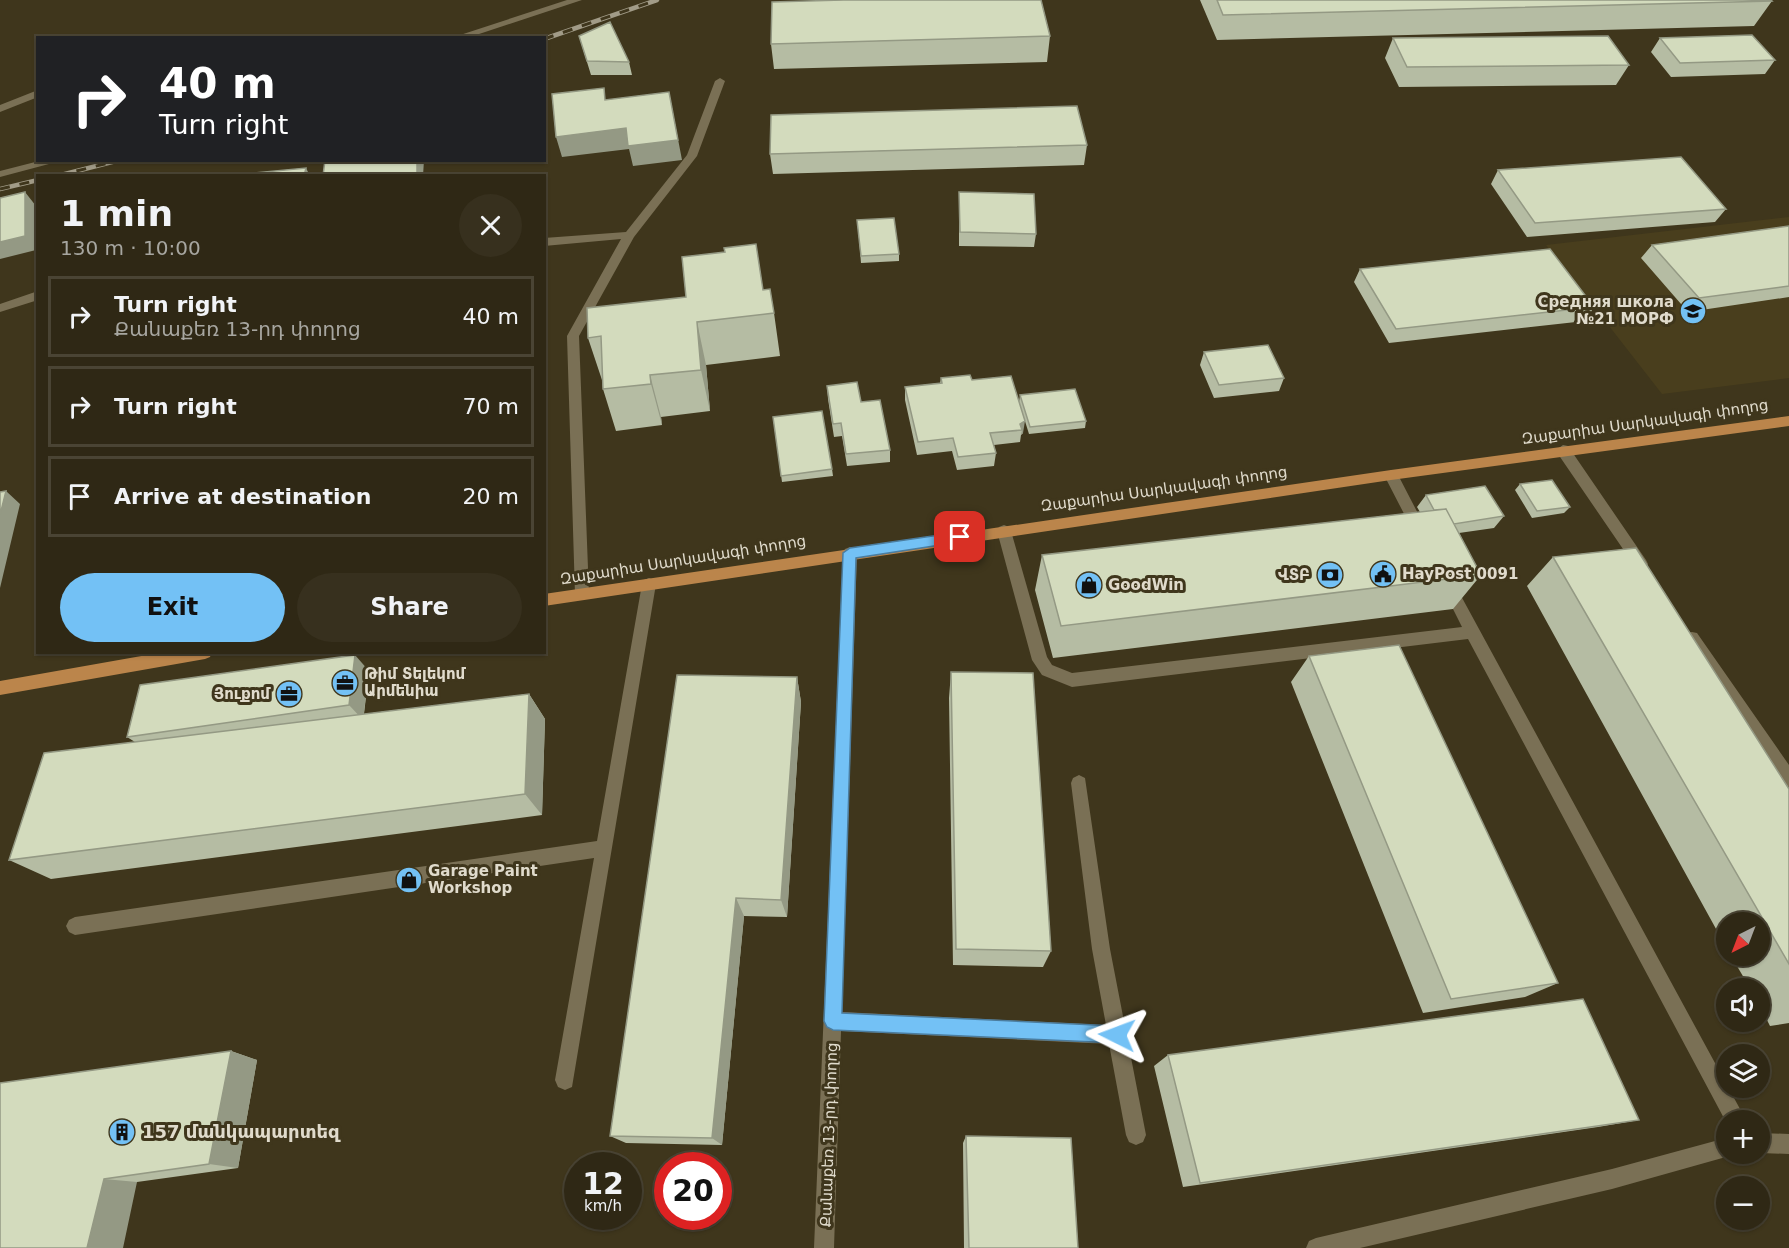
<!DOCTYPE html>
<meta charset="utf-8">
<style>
:root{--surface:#2f2815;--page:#37301e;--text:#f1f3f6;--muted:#a7a6a0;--line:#4a4434;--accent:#73c1f5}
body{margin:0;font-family:"DejaVu Sans","Noto Sans Armenian",sans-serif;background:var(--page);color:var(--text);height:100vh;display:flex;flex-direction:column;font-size:22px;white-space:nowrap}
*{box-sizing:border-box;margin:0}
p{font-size:20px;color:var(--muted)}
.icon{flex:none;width:33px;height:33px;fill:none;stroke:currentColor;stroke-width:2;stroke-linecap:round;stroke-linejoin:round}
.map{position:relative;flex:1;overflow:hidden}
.side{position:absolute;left:36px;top:174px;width:510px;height:480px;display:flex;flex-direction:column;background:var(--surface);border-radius:0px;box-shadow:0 2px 4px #0004,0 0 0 2px var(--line)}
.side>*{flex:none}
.top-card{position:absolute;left:36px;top:36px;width:510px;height:126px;border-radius:0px;box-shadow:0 2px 4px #0004,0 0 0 2px var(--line);background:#202124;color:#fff;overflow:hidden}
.needle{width:39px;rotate:222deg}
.controls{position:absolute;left:1716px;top:912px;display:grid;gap:12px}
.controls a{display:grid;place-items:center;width:54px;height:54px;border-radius:50%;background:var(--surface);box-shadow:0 2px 4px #0004,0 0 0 2px var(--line);font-size:30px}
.speed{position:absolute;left:564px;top:1152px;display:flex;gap:12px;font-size:30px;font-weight:700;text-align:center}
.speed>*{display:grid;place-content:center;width:78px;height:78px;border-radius:50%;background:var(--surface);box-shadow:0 2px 4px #0004,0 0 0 2px var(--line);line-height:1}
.speed small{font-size:15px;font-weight:400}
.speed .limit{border:9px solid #d22;background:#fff;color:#111}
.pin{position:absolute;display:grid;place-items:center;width:51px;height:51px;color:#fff;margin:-26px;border-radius:12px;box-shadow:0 3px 9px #0006}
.me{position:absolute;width:66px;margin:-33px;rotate:273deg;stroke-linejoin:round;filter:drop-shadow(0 0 4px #0008)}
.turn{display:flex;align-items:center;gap:21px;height:126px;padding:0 24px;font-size:27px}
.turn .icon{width:78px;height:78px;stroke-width:2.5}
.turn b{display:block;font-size:42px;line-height:51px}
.round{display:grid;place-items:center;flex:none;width:63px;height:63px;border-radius:32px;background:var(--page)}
.summary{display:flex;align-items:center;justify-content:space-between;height:102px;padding:0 24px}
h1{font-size:36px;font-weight:800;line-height:45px}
.cta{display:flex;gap:12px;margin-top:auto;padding:12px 24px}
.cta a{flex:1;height:69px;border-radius:36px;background:var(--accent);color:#111;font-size:24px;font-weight:800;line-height:69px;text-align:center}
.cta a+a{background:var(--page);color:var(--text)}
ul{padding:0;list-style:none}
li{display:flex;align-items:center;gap:18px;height:81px;margin:0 12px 9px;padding:0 12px;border:3px solid var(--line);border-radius:0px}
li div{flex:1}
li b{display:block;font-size:22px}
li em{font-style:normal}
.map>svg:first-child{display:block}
</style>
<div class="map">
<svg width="1789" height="1248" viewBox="0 0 1789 1248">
<rect width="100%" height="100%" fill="#3f361c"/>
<path fill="#493e1d" d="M 1789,217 L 1789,378 L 1662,394 L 1546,245 Z"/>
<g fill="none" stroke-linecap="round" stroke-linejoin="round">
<path fill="#7a7055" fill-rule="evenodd" d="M 567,0 L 582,0 L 467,38 L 451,38 Z
M 720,78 L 725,81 L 697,156 L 634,237 L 579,336 L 589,594 L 587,598 L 577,598 L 575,594 L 567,336 L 621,239 L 544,246 L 544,238 L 626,232 L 687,155 L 715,81 Z
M 38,90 L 38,97 L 0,112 L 0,105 Z
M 43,160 L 64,160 L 0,177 L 0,171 Z
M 38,291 L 38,300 L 0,312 L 0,304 Z
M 1563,445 L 1568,446 L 1646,560 L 1648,564 L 1646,568 L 1636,568 L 1558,454 L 1556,450 Z
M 1391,470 L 1396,471 L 1425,527 L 1427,531 L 1425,535 L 1415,535 L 1384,475 Z
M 1004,525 L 1009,527 L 1011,531 L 1047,657 L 1052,665 L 1072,673 L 1462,627 L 1442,587 L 1444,583 L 1454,583 L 1746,1120 L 1726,1122 L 1468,639 L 1072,687 L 1042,675 L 1032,660 L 997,531 L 999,527 Z
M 850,547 L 855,549 L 857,553 L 842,1012 L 1106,1025 L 1092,949 L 1071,783 L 1073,778 L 1079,775 L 1085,778 L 1110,949 L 1146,1135 L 1143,1142 L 1136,1145 L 1129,1142 L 1126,1135 L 1109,1044 L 841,1031 L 834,1248 L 814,1248 L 843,553 L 845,549 Z
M 649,578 L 654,580 L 656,584 L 572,1087 L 565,1090 L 558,1087 L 555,1080 L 594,858 L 75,935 L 69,932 L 66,926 L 69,920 L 75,917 L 597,841 L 642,584 L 644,580 Z
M 1692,632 L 1697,633 L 1789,765 L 1789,787 L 1783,784 L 1687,643 L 1684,638 L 1687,633 Z
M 1760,1133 L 1789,1134 L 1789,1154 L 1760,1153 Z
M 1726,1138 L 1726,1154 L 1733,1155 L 1612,1189 L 1360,1248 L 1306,1248 L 1309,1241 L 1316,1238 L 1612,1169 Z"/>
<path fill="#bb854b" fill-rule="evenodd" d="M 1789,416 L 1789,426 L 1391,480 L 544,606 L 544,594 L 1391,470 Z
M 164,652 L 212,652 L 210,657 L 205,659 L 0,695 L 0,681 Z"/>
<defs>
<path id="rail" d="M 544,39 L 657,0
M 57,176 L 120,160
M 0,189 L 38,180"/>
</defs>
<use href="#rail" stroke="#a19b87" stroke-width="4.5"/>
<use href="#rail" stroke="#3f361c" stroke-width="3" stroke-dasharray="10" stroke-linecap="butt"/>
</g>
<path fill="#b5bca3" d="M 1200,0 L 1771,0 L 1772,1 L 1754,26 L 1217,40 Z
M 579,36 L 629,62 L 632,75 L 591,75 Z
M 1050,36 L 1047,62 L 774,69 L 771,44 Z
M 1393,38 L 1629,65 L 1616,85 L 1399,87 L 1385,58 Z
M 1660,38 L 1775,60 L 1765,74 L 1671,77 L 1651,52 Z
M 1087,145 L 1084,165 L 773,174 L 770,154 Z
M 1498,170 L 1726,209 L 1715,222 L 1527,237 L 1491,184 Z
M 959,192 L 1036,234 L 1034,247 L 959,246 Z
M 1789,226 L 1789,297 L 1688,312 L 1641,258 L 1652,245 Z
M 858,227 L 899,254 L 899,261 L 861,263 Z
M 1360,269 L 1594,307 L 1585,321 L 1389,343 L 1354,282 Z
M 763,290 L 774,313 L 780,356 L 706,365 L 710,411 L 661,417 L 662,425 L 616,431 L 603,389 L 602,380 L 588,338 Z
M 1204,352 L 1284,378 L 1279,391 L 1214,398 L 1200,365 Z
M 1011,376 L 1023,433 L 1021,435 L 1020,442 L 994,445 L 996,453 L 994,466 L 957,470 L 952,451 L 917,455 L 905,400 L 905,387 L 940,383 L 941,378 L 972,380 Z
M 827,386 L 861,402 L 890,450 L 890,462 L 847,466 L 842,436 L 834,437 L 828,399 Z
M 1020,395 L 1086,421 L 1085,428 L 1029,434 L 1019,402 Z
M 773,417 L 832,469 L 833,476 L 782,482 Z
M 1520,484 L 1570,507 L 1564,513 L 1532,518 L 1515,490 Z
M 1426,495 L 1504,516 L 1494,528 L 1459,533 L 1481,575 L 1453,609 L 1053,658 L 1035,590 L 1042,555 L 1420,512 L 1417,507 Z
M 1553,557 L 1789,789 L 1789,1023 L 1770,1026 L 1760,1006 L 1760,988 L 1750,988 L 1731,956 L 1760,956 L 1760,922 L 1726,922 L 1726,947 L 1527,586 Z
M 1309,656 L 1558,983 L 1525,997 L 1423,1013 L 1291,682 Z
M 369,671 L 364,714 L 529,694 L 545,719 L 542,815 L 51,879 L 9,860 L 135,742 L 127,737 Z
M 951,672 L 1051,951 L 1043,967 L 953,965 L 949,698 Z
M 797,677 L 801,702 L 787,917 L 744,916 L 722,1145 L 626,1143 L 610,1136 Z
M 231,1051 L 257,1060 L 238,1168 L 137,1182 L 0,1248 Z
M 1168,1055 L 1639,1120 L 1598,1127 L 1183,1187 L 1154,1066 Z
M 966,1136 L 1078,1248 L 964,1248 L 963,1143 Z"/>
<path fill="#949984" d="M 669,92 L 682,160 L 633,166 L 629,149 L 562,157 L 556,137 Z
M 417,160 L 424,160 L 423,176 L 417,176 Z
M 306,168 L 310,176 L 304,176 Z
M 25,192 L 36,206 L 36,250 L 0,259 L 0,242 Z
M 697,322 L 706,365 L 710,411 L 701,370 Z
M 650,375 L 661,417 L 662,425 L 651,384 Z
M 1025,421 L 1023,433 L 1021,435 L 1022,430 L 1020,424 Z
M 6,491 L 20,504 L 0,588 L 0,515 Z
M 355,655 L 369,671 L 363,720 L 349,705 Z
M 797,677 L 801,702 L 787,917 L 781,900 Z
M 529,694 L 545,719 L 542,815 L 525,794 Z
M 736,898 L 744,916 L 722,1145 L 712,1138 Z
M 231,1051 L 257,1060 L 238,1168 L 209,1164 Z
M 104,1179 L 137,1182 L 123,1248 L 87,1248 Z"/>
<path fill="#d3dbbd" stroke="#949984" stroke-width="1.5" d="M 843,0 L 1041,0 L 1050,36 L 771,44 L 772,2 Z
M 1217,0 L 1771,0 L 1772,1 L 1223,15 Z
M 610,22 L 629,62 L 587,61 L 579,36 Z
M 1752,35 L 1775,60 L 1680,63 L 1660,38 Z
M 1608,36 L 1629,65 L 1407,67 L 1393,38 Z
M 604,88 L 605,100 L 669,92 L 678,140 L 628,146 L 626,128 L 556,137 L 552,94 Z
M 1077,106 L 1087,145 L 770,154 L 771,115 Z
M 1681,157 L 1726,209 L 1535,223 L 1498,170 Z
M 325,160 L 417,160 L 417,176 L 323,176 Z
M 306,168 L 304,176 L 243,176 L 243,174 Z
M 25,192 L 25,236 L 0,242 L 0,198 Z
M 959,192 L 1034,194 L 1036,234 L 960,232 Z
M 894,218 L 899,254 L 861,256 L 857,220 Z
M 1789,226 L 1789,286 L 1699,298 L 1652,245 Z
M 756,244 L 763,290 L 770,289 L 774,313 L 697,322 L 701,370 L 650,375 L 651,384 L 603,389 L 601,336 L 588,338 L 587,308 L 686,297 L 682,257 L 725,252 L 724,248 Z
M 1550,249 L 1594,307 L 1396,329 L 1360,269 Z
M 1268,345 L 1284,378 L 1219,385 L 1204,352 Z
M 970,375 L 972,380 L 1011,376 L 1025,421 L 1020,424 L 1022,430 L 990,433 L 996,453 L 958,457 L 953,438 L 918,442 L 905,387 L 942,383 L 941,378 Z
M 857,382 L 861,402 L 880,400 L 890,450 L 846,454 L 841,423 L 833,424 L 827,386 Z
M 1075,389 L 1086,421 L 1030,427 L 1020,395 Z
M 822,411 L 832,469 L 781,476 L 773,417 Z
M 1552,480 L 1570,507 L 1537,511 L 1520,484 Z
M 1485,486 L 1504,516 L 1454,524 L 1446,509 L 1434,510 L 1426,495 Z
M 6,491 L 0,515 L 0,492 Z
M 1446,509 L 1481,575 L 1061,626 L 1042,555 Z
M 1636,548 L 1789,789 L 1789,964 L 1553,557 Z
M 1399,645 L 1558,983 L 1451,999 L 1309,656 Z
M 355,655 L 349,705 L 127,737 L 140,685 Z
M 951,672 L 1033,673 L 1051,951 L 956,949 Z
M 677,675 L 797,677 L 781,900 L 736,898 L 712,1138 L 610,1136 Z
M 529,694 L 525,794 L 9,860 L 44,753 Z
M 1583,999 L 1639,1120 L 1200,1183 L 1168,1055 Z
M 231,1051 L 209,1164 L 104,1179 L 87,1248 L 0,1248 L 0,1083 Z
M 966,1136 L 1071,1138 L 1078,1248 L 969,1248 Z"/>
<path fill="#73c1f5" stroke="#4b7d9f" stroke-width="1.5" d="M 960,532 L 966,537 L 960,542 L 856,558 L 842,1013 L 1117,1026 L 1123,1029 L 1126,1035 L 1123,1041 L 1117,1043 L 833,1030 L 827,1027 L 824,1021 L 843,553 L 850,548 Z"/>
<defs>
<symbol id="school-disc" viewBox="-11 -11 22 22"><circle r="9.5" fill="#73c1f5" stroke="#3f361c"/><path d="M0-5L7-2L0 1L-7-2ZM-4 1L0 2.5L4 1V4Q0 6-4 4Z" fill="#111"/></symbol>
<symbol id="civic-disc" viewBox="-11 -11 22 22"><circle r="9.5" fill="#73c1f5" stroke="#3f361c"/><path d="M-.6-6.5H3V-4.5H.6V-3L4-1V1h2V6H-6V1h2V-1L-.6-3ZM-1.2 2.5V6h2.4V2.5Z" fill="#111"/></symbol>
<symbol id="bank-disc" viewBox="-11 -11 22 22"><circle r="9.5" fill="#73c1f5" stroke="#3f361c"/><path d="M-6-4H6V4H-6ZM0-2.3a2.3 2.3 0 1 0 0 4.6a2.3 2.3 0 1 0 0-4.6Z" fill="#111"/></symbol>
<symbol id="shop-disc" viewBox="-11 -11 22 22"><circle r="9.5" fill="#73c1f5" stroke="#3f361c"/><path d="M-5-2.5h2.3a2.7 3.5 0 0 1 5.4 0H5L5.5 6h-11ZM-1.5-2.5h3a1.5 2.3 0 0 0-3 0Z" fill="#111"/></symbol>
<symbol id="office-disc" viewBox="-11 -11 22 22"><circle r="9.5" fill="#73c1f5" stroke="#3f361c"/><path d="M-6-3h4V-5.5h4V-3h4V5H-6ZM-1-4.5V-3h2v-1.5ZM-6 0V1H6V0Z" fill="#111"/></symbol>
<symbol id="building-disc" viewBox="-11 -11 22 22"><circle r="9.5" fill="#73c1f5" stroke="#3f361c"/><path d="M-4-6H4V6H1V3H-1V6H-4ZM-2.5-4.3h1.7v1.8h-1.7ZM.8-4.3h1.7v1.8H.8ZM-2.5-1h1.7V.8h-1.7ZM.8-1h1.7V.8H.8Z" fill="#111"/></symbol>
</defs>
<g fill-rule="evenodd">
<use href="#school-disc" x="1678" y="296" width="30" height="30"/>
<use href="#civic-disc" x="1368" y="559" width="30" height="30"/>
<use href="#bank-disc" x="1315" y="560" width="30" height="30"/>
<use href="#shop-disc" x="1074" y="570" width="30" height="30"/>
<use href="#office-disc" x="330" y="668" width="30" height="30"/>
<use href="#office-disc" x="274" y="679" width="30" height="30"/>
<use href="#shop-disc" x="394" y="865" width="30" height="30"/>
<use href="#building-disc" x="107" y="1117" width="30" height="30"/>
</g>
<g text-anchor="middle" stroke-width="6" stroke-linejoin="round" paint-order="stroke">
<g font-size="15" font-weight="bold" fill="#e0dbcc" stroke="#3f361c" text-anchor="start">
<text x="1674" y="307" text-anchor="end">Средняя школа<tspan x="1674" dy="17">№21 МОРФ</tspan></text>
<text x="1402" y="579">HayPost 0091</text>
<text x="1310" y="580" text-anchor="end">ՎՏԲ</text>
<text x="1108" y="590">GoodWin</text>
<text x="364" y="679">Թիմ Տելեկոմ<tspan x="364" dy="17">Արմենիա</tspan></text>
<text x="270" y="699" text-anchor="end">Յուքոմ</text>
<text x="428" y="876">Garage Paint<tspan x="428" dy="17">Workshop</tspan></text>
</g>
<g font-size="15" fill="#e0dbcc" stroke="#3f361c">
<text transform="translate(1645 422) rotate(-8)" y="5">Զաքարիա Սարկավագի փողոց</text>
<text transform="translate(1164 489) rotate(-8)" y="5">Զաքարիա Սարկավագի փողոց</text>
<text transform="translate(683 560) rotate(-9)" y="5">Զաքարիա Սարկավագի փողոց</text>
<text transform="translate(829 1135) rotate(-88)" y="5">Քանաքեռ 13-րդ փողոց</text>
</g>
<g font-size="18" font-weight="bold" fill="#e0dbcc" stroke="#3f361c" text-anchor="start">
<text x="142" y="1138">157 մանկապարտեզ</text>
</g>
</g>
</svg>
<div class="controls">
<a><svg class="needle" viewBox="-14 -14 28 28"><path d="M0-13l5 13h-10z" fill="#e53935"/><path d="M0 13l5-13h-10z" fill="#a7a6a0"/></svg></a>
<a><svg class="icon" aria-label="sound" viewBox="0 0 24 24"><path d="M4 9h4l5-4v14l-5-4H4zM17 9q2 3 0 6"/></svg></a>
<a><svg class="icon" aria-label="layers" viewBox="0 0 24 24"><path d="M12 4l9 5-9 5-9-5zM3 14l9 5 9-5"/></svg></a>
<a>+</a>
<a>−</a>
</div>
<div class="speed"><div>12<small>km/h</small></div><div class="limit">20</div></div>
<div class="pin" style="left:960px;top:537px;background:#d93025"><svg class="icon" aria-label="arrive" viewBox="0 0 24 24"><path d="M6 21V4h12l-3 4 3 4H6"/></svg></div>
<svg class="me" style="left:1117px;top:1035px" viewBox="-20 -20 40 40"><path d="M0-17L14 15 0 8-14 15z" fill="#73c1f5" stroke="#fff" stroke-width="4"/></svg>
<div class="top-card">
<div class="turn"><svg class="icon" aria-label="right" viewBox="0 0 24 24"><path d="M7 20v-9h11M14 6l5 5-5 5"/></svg><div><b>40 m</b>Turn right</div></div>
</div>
<section class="side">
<div class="summary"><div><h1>1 min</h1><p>130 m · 10:00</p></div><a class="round"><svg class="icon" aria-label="close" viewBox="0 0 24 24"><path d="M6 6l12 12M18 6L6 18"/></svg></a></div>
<ul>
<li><svg class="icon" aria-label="right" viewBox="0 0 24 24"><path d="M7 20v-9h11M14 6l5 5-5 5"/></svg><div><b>Turn right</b><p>Քանաքեռ 13-րդ փողոց</p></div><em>40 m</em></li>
<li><svg class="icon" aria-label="right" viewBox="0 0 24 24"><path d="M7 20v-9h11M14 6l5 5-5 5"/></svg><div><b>Turn right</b></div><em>70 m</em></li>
<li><svg class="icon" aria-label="arrive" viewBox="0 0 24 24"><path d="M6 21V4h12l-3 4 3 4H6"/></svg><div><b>Arrive at destination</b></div><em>20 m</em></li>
</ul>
<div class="cta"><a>Exit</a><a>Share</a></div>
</section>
</div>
